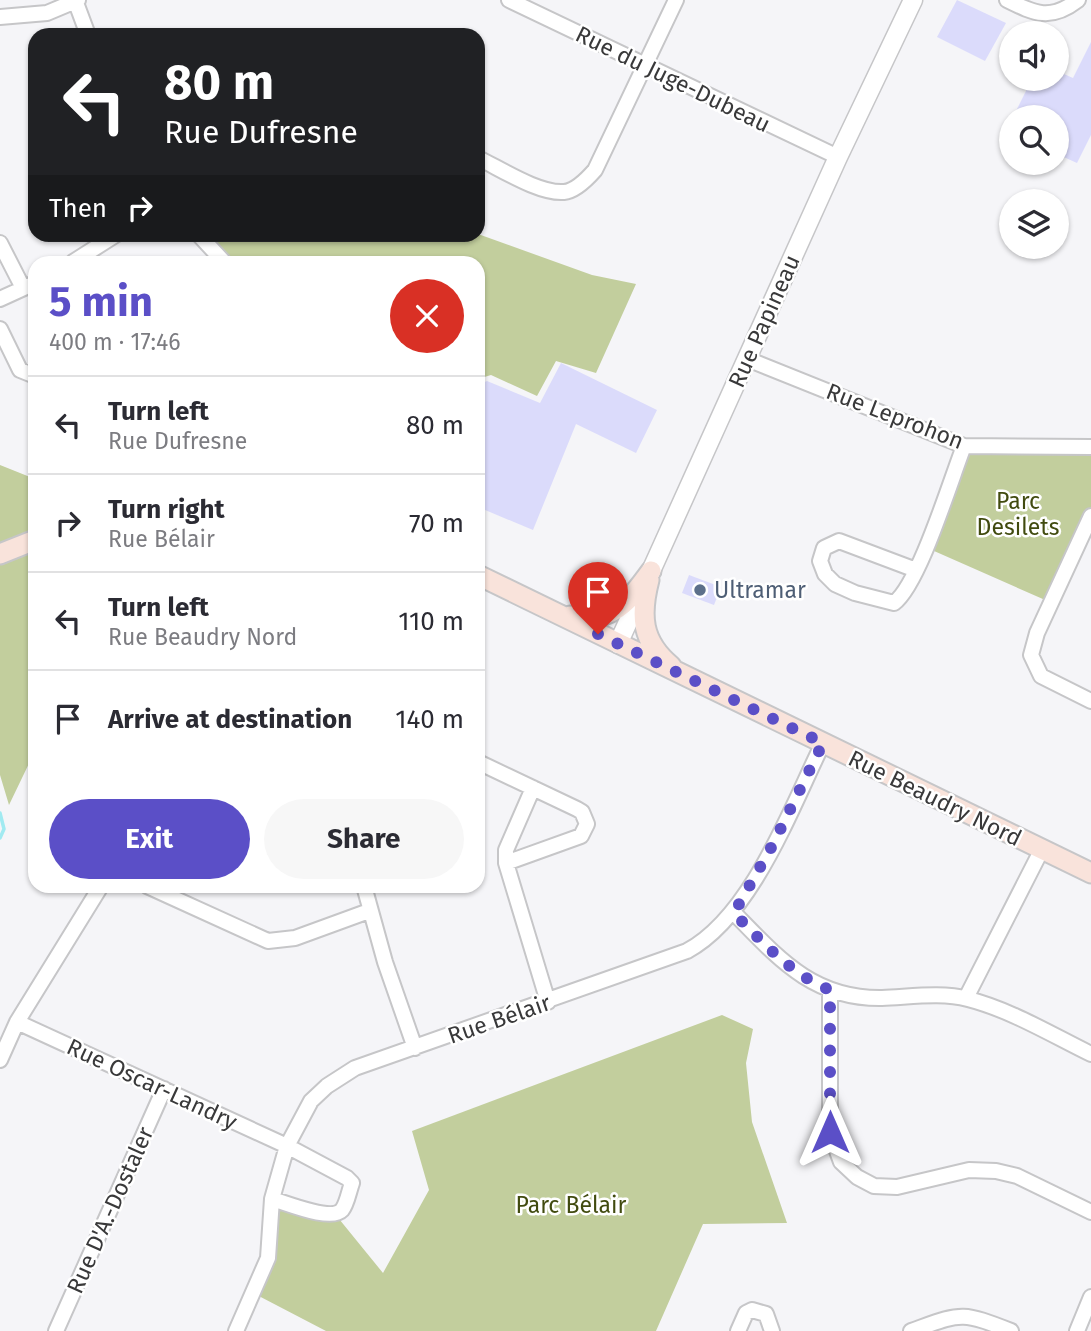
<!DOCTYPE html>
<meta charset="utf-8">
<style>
:root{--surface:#fff;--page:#f7f7f7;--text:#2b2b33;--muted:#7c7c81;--line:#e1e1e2;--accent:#5b4fc7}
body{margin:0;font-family:"Fira Sans",sans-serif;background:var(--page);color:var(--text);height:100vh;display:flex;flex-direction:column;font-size:26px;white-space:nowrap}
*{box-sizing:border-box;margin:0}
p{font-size:23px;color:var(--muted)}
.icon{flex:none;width:38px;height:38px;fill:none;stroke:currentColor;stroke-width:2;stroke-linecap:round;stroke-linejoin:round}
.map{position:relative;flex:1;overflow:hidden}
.panel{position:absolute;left:28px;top:256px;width:457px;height:637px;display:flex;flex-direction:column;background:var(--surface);border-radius:21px;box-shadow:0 2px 5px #0004}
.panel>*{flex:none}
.top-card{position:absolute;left:28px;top:28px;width:457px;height:214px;border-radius:21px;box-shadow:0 2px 5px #0004;background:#202124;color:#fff;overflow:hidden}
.tools{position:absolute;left:999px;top:21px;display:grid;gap:14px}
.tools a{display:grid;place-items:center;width:70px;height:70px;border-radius:50%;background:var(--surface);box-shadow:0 2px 5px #0004;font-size:35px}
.pin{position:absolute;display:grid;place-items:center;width:60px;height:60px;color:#fff;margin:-72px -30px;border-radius:50% 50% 50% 0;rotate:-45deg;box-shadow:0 0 7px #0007}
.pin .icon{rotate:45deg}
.me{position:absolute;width:77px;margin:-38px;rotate:0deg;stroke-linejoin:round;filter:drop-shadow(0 0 5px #0008)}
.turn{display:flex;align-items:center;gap:24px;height:147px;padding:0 21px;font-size:32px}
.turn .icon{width:91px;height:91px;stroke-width:2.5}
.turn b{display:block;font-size:49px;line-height:60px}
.then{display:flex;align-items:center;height:66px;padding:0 21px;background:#0003;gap:14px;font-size:26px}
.round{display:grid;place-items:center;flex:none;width:74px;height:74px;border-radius:37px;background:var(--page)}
.summary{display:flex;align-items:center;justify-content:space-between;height:119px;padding:0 21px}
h1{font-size:42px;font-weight:700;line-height:52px;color:var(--accent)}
.cta{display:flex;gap:14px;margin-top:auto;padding:14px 21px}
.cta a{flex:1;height:80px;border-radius:42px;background:var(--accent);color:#fff;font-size:28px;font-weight:700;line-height:80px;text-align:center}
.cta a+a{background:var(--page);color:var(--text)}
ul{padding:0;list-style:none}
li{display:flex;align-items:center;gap:21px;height:98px;padding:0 21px;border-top:2px solid var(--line)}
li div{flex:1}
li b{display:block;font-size:26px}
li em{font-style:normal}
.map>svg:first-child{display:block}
</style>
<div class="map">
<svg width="1091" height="1331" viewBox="0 0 1091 1331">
<rect width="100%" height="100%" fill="#f5f5f8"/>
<path fill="#c2ce9d" d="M 478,234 L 592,275 L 636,284 L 596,373 L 556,361 L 537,396 L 491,375 L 478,379 L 478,262 L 221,262 L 197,235 Z
M 964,446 L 1091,447 L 1091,515 L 1052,603 L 925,547 Z
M 0,465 L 35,479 L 35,751 L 9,805 L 0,775 Z
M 722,1015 L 753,1029 L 746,1063 L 752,1122 L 787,1223 L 703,1224 L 656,1331 L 326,1331 L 253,1293 L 268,1258 L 272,1199 L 335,1214 L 383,1273 L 429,1190 L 412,1131 Z"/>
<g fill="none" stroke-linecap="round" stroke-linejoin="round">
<path stroke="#a1eaf1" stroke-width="3.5" d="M 0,813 L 4,829 L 0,838"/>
</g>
<path fill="#dbdbfb" d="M 957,0 L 1006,23 L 985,61 L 937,37 Z
M 1091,42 L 1091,135 L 1077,163 L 1057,154 L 1057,117 L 1013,117 L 1032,79 L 1057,79 L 1057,71 L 1073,78 Z
M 561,363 L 657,410 L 636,453 L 576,424 L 533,530 L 478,507 L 478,385 L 487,381 L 540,403 Z
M 689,575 L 721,587 L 714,605 L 682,593 Z"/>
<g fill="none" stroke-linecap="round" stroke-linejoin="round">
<defs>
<path id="minor" d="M 75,0 L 88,35
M 509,0 L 838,157
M 1007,0 C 1035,14 1051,21 1078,0
M 0,17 L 47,13 L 78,0
M 478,158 C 501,169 539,194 564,192 C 576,191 588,178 595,170 L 676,0
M 198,234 L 224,262
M 0,243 L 23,288
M 73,262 L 117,234
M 0,299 L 35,283
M 0,329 L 20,370 L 35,376
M 747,359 L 964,446 L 1091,447
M 1091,516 L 1037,633 L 1031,655 L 1041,676 L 1091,701
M 916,570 L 839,541 L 824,548 L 820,561 L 825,574 L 835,584 L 855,593 L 894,603 C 919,585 951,479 964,446
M 478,762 L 577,809 L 582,812 L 587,824 L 581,836 L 506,863
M 533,788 L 506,850 L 506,863 L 548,1002
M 147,886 L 268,941 L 295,938 L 369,911
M 364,886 L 385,962 L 415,1048
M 734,913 C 779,959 813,999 882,998 C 910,997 942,992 968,999 C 1011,1010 1052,1035 1091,1054
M 830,990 L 830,1132 L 841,1162 L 857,1177 L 874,1186 L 897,1187 L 969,1170 L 996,1171 L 1017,1176 L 1091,1212
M 966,998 L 1042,849
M 17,1022 L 287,1146 L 347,1178 L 352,1183 C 349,1191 347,1204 342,1210 C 331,1222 287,1203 272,1199
M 0,1060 L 17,1022 L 101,886
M 56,1331 L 164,1089
M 236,1331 L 268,1258 L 272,1199 L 287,1146 L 311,1101 L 327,1086 L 355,1068 L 687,951 C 752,916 791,808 823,743
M 738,1331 L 746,1313 L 752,1310 L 766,1314 L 772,1331
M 911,1331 C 962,1313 960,1311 1011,1331
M 1077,1331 L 1091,1297"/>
<path id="tertiary" d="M 618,644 L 838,157 L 913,0"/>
<path id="secondary" d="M 0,554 L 35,540
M 478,575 L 1091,873
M 649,580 C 640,615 641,641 671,666
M 570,616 C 611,625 629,601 651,571"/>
</defs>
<use href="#minor" stroke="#c6c6c8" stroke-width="18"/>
<use href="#tertiary" stroke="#c6c6c8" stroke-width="21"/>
<use href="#secondary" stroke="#c6c6c8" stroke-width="23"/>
<use href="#minor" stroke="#fff" stroke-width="14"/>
<use href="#tertiary" stroke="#fff" stroke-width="18"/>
<use href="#secondary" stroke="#f9e3db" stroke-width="19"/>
</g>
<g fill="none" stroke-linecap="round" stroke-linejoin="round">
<path stroke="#5b4fc7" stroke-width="12" stroke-dasharray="0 21.6" d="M 598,634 L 823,743 L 772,846 L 734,913 C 763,943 791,974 830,990 L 830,1132"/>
</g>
<circle fill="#5c6f8a" stroke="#fff" stroke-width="2.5" cx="700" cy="590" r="7"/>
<g text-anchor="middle" stroke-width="5" stroke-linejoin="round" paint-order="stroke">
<g font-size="23" fill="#39393a" stroke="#fff">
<text transform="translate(673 79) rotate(26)" y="8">Rue du Juge-Dubeau</text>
<text transform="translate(764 321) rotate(-66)" y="8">Rue Papineau</text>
<text transform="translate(895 416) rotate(21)" y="8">Rue Leprohon</text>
<text transform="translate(935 798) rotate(26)" y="8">Rue Beaudry Nord</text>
<text transform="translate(499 1019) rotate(-19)" y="8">Rue Bélair</text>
<text transform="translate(152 1084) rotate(25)" y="8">Rue Oscar-Landry</text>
<text transform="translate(110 1210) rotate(-66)" y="8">Rue D'A.-Dostaler</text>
</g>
<g font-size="23" fill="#414b0f" stroke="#fff">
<text x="1018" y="509">Parc<tspan x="1018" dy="26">Desilets</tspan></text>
<text x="571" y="1213">Parc Bélair</text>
</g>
<g font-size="23" fill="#4e5e75" stroke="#fff" text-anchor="start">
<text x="714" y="598">Ultramar</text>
</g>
</g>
</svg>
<div class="tools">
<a><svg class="icon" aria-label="sound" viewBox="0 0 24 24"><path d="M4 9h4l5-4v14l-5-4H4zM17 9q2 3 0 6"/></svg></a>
<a><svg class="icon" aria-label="search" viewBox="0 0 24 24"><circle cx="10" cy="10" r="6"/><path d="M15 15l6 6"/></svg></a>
<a><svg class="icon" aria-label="layers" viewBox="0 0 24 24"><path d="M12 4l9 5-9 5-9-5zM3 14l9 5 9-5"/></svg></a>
</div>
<div class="pin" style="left:598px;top:634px;background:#d93025"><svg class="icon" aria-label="arrive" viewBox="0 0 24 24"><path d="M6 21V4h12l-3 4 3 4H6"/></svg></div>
<svg class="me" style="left:830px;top:1132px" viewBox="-20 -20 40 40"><path d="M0-17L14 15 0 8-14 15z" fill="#5b4fc7" stroke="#fff" stroke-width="4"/></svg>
<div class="top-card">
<div class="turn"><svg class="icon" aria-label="left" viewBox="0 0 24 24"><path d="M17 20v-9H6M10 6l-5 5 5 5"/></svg><div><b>80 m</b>Rue Dufresne</div></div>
<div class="then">Then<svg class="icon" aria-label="right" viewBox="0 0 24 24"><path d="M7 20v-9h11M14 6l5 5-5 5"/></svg></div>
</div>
<section class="panel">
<div class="summary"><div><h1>5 min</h1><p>400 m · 17:46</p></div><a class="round" style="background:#d93025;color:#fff"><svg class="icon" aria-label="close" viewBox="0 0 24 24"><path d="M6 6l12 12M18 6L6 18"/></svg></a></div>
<ul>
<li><svg class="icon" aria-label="left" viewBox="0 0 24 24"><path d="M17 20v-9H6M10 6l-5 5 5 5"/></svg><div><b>Turn left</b><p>Rue Dufresne</p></div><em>80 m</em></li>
<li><svg class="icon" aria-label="right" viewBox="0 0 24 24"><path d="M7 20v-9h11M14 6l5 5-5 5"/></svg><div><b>Turn right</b><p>Rue Bélair</p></div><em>70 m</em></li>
<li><svg class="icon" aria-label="left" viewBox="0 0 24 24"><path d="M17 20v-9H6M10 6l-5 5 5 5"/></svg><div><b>Turn left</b><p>Rue Beaudry Nord</p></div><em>110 m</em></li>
<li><svg class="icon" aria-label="arrive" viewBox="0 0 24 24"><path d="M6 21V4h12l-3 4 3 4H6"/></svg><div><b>Arrive at destination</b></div><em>140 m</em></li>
</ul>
<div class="cta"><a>Exit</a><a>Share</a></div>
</section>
</div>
